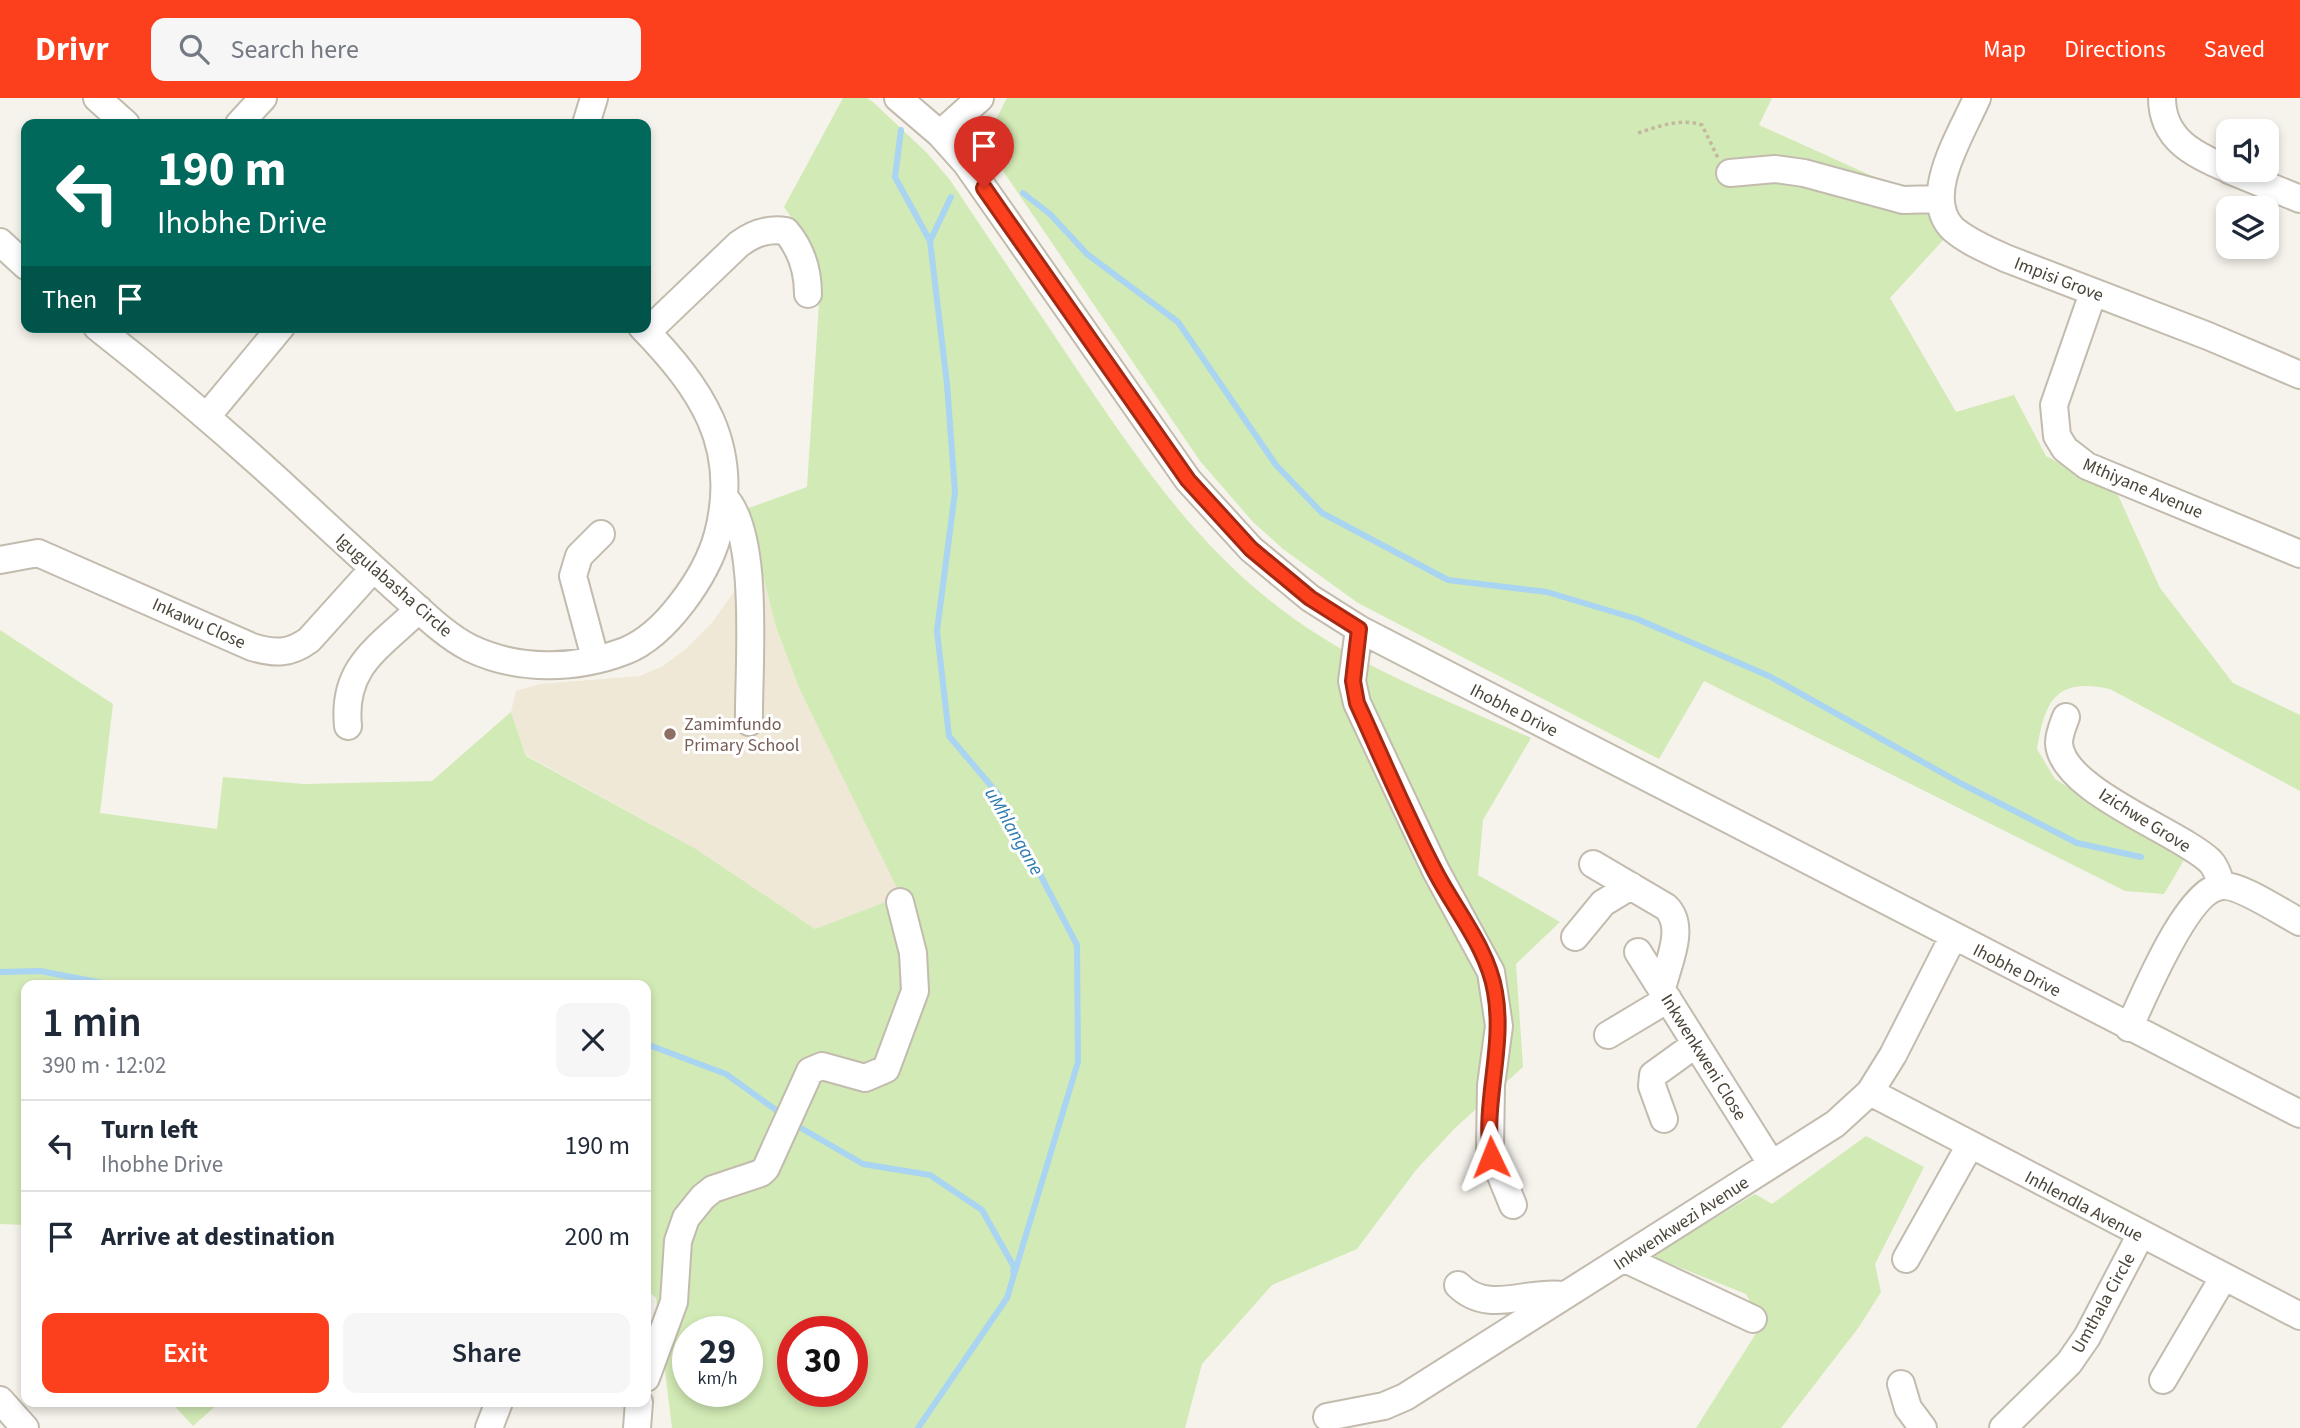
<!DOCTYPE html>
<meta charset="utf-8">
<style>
:root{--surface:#fff;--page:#f6f6f7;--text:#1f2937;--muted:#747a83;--line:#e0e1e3;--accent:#fc3f1d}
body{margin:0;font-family:"Source Sans 3",sans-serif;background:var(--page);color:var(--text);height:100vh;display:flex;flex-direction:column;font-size:26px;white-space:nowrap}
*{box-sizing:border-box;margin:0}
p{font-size:23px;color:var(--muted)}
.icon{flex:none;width:38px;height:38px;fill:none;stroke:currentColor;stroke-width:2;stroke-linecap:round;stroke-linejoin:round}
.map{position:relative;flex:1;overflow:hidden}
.side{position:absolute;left:21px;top:882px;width:630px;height:427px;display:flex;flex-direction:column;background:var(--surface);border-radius:14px;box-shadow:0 4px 10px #0003}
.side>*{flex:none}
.banner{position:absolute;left:21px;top:21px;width:630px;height:214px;border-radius:14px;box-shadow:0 4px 10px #0003;background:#00695c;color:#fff;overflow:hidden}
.fabs{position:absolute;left:2216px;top:21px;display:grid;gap:14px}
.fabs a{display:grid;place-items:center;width:63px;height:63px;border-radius:14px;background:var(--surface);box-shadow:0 4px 10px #0003;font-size:35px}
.speed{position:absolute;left:672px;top:1218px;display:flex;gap:14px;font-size:35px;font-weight:700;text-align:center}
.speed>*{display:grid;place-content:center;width:91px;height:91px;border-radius:50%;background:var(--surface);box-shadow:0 4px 10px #0003;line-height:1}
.speed small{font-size:18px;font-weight:400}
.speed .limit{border:10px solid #d22;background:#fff;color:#111}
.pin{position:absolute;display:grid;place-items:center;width:60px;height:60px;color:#fff;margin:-72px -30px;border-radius:50% 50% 50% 0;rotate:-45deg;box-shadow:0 0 7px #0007}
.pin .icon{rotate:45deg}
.me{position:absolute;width:77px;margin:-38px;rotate:358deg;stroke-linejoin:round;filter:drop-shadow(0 0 5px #0008)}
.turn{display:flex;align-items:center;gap:24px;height:147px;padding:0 21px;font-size:32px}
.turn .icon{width:91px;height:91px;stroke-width:2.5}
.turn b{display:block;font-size:49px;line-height:60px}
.then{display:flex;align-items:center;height:66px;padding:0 21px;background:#0003;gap:14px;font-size:26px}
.round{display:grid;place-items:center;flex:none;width:74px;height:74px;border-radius:14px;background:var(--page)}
.head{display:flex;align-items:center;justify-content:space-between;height:119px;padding:0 21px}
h1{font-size:42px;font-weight:600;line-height:52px}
.action{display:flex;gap:14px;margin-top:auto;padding:14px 21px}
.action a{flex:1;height:80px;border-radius:14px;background:var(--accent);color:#fff;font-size:28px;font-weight:600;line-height:80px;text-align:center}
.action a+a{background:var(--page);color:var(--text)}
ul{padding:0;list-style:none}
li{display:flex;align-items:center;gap:21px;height:91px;padding:0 21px;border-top:2px solid var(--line)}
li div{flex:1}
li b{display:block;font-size:26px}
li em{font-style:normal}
header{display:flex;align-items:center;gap:42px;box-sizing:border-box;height:98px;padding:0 35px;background:var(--accent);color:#fff}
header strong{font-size:33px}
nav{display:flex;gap:38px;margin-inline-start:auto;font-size:24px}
.search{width:490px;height:63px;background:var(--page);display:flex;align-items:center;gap:18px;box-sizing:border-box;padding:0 24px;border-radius:14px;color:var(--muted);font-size:26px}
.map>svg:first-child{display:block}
</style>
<header>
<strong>Drivr</strong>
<div class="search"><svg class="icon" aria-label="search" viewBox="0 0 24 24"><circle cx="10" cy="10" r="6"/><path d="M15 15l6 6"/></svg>Search here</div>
<nav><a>Map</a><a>Directions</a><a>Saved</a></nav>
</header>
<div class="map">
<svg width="2300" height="1330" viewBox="0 0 2300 1330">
<rect width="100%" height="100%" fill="#f6f3ec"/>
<path fill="#efe8d6" d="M 746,411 L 776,529 L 799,590 L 902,798 L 815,831 L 696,751 L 526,657 L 511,614 L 516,593 L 540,586 L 640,578 L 663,568 L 687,550 L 711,526 L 736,491 Z"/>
<path fill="#d2eab5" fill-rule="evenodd" d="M 843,0 L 867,0 L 873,4 L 927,55 L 950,82 C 993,147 1037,211 1080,276 C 1146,373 1205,460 1303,527 C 1373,575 1454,605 1531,640 L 1483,722 L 1478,777 L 1560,824 L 1516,866 L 1523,969 L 1455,1030 L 1416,1072 L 1357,1151 L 1272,1187 L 1202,1266 L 1185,1330 L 672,1330 L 656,1200 L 646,1191 L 646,887 L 26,887 L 26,1127 L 0,1126 L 0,532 L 113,606 L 100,715 L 217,731 L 223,679 L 304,686 L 432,683 L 511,614 L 526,658 L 696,751 L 815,831 L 901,798 L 799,590 L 776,529 L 746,411 L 807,389 L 820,190 L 808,143 L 784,109 ZM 688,1234 L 747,1234 L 747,1293 L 688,1293 ZM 793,1234 L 852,1234 L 852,1293 L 793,1293 Z
M 1007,0 L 1772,0 L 1759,27 L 1912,96 L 1945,140 L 1890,200 L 1956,314 L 2014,297 L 2046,358 L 2118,397 L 2160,490 L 2233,585 L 2300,617 L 2300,693 L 2110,591 C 2055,579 2045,603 2037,651 L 2055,681 L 2184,762 L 2164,796 L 2125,793 L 1704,583 L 1659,661 L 1358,505 L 1283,451 L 1253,424 L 1200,363 L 995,61 L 993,27 Z
M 1866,1038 L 1924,1069 L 1875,1166 L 1881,1194 L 1859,1229 L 1781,1330 L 1696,1330 L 1762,1226 L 1746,1196 L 1651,1158 L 1755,1096 L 1772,1106 Z
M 171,1304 L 220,1304 L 193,1328 Z"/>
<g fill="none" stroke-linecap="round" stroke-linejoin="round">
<path stroke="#a9d4f2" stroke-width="6" d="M 901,32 L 895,79 L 930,143 L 947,286 L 955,394 L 937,533 L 949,638 L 998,696 L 1077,847 L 1078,964 L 1007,1200 L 918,1330
M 1023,95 L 1050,116 L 1087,156 L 1178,224 L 1276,367 L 1322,415 L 1448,482 L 1547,494 L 1637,521 L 1769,578 L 1962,686 L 2077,745 L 2141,759
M 930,143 L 951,99
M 0,874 L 40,873 L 113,887
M 646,946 L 726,976 L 783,1017
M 794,1026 L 863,1066 L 930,1077 L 982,1112 L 1014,1169 L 1013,1173"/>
<defs>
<path id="minor" d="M 97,0 L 126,26
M 898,0 L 940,36 L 966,65 L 1188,382 L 1251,451 L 1310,500 L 1359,531 L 2300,1016
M 1977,0 C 1962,35 1920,99 1953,131 C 1968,144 1988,152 2005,160 L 2208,238 L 2300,277
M 2162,0 C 2162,41 2194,57 2228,71
M 239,26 L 263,0
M 586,26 L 594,0
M 940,36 L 980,0
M 2229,72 L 2300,101
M 1730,75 L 1775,71 L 1804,75 L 1903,102 L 1938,101
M 0,144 L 26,168
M 2093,195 L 2054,307 L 2057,338 L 2065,351 L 2087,368 L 2300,456
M 97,229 C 172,288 241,347 310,412 C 341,441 372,469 404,498 C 424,516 446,538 470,550 C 518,573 576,572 625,553 C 666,537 707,477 718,436 C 741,347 701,290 642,229
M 647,234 L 739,146 C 754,135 768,130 786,133 C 802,152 808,172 808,196
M 208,317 L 281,229
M 724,399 C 761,436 748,571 749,624
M 0,462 L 38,455 L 252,549 C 275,556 290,556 309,542 L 373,471
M 1359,531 L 1352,583 L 1357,605 L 1436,773 L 1491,874 L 1499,928 L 1491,987 L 1490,1051 L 1513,1107
M 595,560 L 573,478 L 579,458 L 601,436
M 2066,619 C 2063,627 2059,636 2059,645 C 2061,692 2178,733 2210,763 C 2216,769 2219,779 2221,787
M 348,628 C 342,568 379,550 419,511
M 1593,766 L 1666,809 C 1687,829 1667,867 1662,891
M 1575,839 L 1603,805 L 1631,788
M 1638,854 L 1771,1065
M 2129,930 C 2143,900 2187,791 2222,788 C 2240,786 2282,815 2300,824
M 1608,937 L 1668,901
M 1870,994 L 2300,1218
M 1664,1021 L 1652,988 L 1653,977 L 1696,946
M 1625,1161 L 1753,1221
M 1906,1161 L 1970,1047
M 1458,1187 C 1488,1217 1527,1192 1563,1197
M 646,1280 L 674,1204 L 678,1143 L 686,1120 L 703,1099 L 713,1091 L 761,1075 L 766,1070 L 810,973 L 822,968 L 865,980 L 886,971 L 915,893 L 913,855 L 900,804
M 2163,1282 L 2223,1180
M 1901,1286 L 1908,1310 L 1923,1330
M 0,1302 L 25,1330
M 1327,1319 L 1384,1308 L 1405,1299 L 1835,1026 L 1870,994 L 1893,957 L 1953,839
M 489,1330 L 499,1304
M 637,1330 L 639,1304
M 2003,1330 L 2069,1265 L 2087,1239 L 2140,1138"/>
</defs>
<use href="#minor" stroke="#c2bbae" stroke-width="30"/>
<path stroke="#c4b79f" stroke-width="3.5" stroke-dasharray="3.5 3.5" stroke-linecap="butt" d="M 1638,35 C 1660,28 1680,20 1702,27 L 1718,60"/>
<use href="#minor" stroke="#fff" stroke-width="26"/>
</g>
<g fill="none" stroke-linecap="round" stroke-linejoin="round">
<defs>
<path id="route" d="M 984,90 L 1188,382 L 1251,451 L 1310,500 L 1359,531 L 1353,583 L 1357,605 C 1383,662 1407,720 1436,775 C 1456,813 1488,851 1495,894 C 1505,949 1483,1003 1491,1059"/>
</defs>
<use href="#route" stroke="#a42913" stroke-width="18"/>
<use href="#route" stroke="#fc3f1d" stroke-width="12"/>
</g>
<circle fill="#8d6e63" stroke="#fff" stroke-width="2.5" cx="670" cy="636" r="7"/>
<g text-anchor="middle" stroke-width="6" stroke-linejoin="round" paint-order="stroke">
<g font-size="18" fill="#4b4439" stroke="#fff">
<text transform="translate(2059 181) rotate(21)" y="6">Impisi Grove</text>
<text transform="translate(2143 390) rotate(23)" y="6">Mthiyane Avenue</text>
<text transform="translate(394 487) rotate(41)" y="6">Igugulabasha Circle</text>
<text transform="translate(199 525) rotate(24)" y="6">Inkawu Close</text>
<text transform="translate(1514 612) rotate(27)" y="6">Ihobhe Drive</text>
<text transform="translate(2145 722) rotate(32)" y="6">Izichwe Grove</text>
<text transform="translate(2017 872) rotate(27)" y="6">Ihobhe Drive</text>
<text transform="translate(1704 959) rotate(58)" y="6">Inkwenkweni Close</text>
<text transform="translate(2084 1108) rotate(28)" y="6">Inhlendla Avenue</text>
<text transform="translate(1681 1125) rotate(-33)" y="6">Inkwenkwezi Avenue</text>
<text transform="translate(2103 1205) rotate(-61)" y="6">Umthala Circle</text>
</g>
<g font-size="18" fill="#785e54" stroke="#fff" text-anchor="start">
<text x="684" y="632">Zamimfundo<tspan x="684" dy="21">Primary School</tspan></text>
</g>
<g font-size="19" font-style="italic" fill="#2e7ab2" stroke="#fff">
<text transform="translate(1015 733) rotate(60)" y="7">uMhlangane</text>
</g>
</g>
</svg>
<div class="fabs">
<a><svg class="icon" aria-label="sound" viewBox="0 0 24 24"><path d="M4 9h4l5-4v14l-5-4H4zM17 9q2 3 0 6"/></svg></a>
<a><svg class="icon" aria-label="layers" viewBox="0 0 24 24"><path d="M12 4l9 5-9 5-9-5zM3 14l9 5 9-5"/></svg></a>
</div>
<div class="speed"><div>29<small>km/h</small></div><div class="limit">30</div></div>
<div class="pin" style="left:984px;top:90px;background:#d93025"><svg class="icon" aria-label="arrive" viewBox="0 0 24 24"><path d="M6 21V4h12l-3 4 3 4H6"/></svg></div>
<svg class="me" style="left:1491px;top:1059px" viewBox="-20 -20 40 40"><path d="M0-17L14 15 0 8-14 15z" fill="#fc3f1d" stroke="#fff" stroke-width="4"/></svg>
<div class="banner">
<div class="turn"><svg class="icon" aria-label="left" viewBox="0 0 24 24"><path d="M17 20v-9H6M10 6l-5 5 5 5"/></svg><div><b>190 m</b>Ihobhe Drive</div></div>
<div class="then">Then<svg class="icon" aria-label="arrive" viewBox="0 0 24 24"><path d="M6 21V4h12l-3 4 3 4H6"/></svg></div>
</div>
<section class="side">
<div class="head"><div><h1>1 min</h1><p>390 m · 12:02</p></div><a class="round"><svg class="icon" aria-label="close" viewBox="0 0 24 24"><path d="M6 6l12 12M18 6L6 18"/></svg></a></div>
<ul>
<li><svg class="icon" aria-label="left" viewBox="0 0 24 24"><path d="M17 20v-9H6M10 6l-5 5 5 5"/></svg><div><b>Turn left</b><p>Ihobhe Drive</p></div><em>190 m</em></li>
<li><svg class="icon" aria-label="arrive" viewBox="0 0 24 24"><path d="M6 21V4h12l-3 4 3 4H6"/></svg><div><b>Arrive at destination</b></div><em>200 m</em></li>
</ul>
<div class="action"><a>Exit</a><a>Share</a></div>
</section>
</div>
